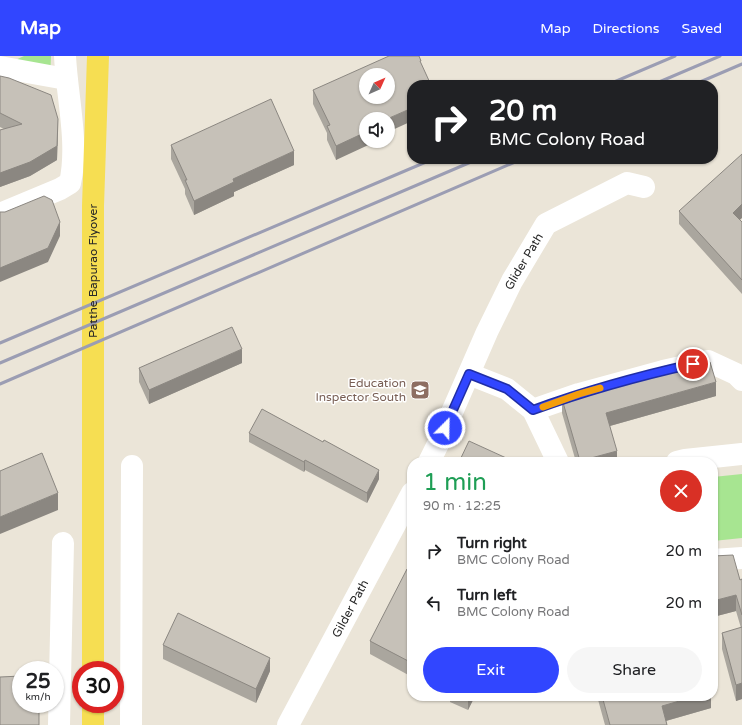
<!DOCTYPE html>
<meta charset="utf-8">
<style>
:root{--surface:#fff;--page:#f6f6f6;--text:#202124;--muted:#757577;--accent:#3146ff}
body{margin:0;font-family:"Varela Round",sans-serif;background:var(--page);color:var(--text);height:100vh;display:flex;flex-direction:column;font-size:15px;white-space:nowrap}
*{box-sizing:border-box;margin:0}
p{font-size:13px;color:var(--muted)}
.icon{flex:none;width:22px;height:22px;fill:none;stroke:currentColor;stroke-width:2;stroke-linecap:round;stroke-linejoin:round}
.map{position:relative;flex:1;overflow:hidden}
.panel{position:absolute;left:407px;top:401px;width:311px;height:244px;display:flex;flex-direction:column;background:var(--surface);border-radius:16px;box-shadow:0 1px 3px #0004}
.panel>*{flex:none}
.hud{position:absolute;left:407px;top:24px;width:311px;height:84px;border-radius:16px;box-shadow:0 1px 3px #0004;background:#202124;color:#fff;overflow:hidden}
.needle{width:26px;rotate:45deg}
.buttons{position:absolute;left:359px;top:12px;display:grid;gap:8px}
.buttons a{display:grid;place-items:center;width:36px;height:36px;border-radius:50%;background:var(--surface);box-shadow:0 1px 3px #0004;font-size:20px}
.speed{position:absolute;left:12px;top:605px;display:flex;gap:8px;font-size:20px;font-weight:700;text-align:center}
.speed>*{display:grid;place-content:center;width:52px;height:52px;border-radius:50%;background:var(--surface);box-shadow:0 1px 3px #0004;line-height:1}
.speed small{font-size:10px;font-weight:400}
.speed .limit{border:6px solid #d22;background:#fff;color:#111}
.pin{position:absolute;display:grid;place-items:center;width:34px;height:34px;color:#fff;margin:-17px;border:2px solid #fff;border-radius:50%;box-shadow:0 1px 4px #0007}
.me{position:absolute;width:44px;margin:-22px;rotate:23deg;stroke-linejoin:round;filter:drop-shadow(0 0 3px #0008)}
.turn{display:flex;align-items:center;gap:14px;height:84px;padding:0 16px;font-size:18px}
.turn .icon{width:52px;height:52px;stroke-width:2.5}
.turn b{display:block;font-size:28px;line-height:34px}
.round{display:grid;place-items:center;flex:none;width:42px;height:42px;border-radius:21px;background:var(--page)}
.overview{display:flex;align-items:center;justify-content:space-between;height:68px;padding:0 16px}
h1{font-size:24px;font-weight:600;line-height:30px;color:#1e9e55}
.primary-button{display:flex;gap:8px;margin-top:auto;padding:8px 16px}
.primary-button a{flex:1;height:46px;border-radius:24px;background:var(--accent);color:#fff;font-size:16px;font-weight:600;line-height:46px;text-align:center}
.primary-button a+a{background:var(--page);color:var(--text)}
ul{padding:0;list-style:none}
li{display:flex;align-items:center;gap:12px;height:52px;padding:0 16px}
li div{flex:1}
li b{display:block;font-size:15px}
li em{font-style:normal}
header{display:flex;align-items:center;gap:24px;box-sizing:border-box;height:56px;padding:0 20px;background:var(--accent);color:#fff}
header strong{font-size:19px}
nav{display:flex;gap:22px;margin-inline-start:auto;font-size:14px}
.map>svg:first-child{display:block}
</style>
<header>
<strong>Map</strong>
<nav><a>Map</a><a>Directions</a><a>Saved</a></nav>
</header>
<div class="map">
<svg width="742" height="669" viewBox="0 0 742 669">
<rect width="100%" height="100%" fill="#ebe5d8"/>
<path fill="#a7e591" d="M 24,0 L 51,0 L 50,24 L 9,7 Z
M 742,418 L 742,482 L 713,485 L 713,421 Z"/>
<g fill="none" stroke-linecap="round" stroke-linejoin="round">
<g stroke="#fff" stroke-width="22">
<path d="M 0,11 L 66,23"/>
<path d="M 0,158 L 60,133 L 70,127 C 79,88 67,41 65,0"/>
<path d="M 469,318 L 507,333 L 533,354 L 558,406"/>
<path d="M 533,354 L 579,338 L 663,315 L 708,305 L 736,318 L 742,324"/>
<path id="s1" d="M 429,406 L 439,386 L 487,276 L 512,225 L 546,168 L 627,127 L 644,131"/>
<path d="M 677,406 L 685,404 L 742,398"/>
<path d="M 713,504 L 742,502"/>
<path d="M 59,669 L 63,487"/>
<path d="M 131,669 L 132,410"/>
<path id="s2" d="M 288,669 L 412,437"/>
</g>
<g stroke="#f6de52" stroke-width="22">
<path id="s3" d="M 93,614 L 93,150 L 98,0"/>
<path d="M 93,669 L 93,648"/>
</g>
<path stroke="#9b9db3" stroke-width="3" d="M 607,29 L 675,0
M 652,29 L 720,0
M 693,29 L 742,8
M 0,287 L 433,103
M 0,307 L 478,103
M 0,328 L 522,103"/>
</g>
<path fill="#aaa69e" d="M 0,20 L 58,77 L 57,104 L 30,120 L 0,131 L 0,74 L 4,73 L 0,71 Z
M 313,34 L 388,63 L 336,104 L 327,84 L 327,77 L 313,48 Z
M 171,89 L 294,109 L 234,136 L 234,140 L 194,159 L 185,138 L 185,133 L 171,103 Z
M 679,155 L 740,164 L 742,166 L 742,238 L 679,168 Z
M 242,307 L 149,348 L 139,326 L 139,312 Z
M 716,340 L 610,370 L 617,406 L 576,406 L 562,357 L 562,343 Z
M 249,377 L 379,423 L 367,447 L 305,414 L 304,416 L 249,386 Z
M 713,500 L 740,524 L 742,523 L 742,643 L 736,645 L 722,593 L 722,577 L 741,572 L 736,555 L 713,561 Z
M 412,516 L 412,621 L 370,598 L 370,585 Z
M 163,589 L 270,615 L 256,647 L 163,603 Z
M 449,640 L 475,640 L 468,654 L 450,646 L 450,641 Z
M 597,640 L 711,640 L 711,652 L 666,665 L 667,669 L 605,669 Z"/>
<path fill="#8b8781" d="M 412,52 L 412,65 L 388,76 L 388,63 L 387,63 Z
M 58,63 L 57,104 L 30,120 L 0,131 L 0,117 Z
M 366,76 L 366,85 L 377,85 L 336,104 L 336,90 Z
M 294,95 L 294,109 L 234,136 L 234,140 L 194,159 L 194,145 L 233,123 Z
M 742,148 L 742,162 L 733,170 L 733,157 Z
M 60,166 L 60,180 L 48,206 L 0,226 L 0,212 Z
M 242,293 L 242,307 L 149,348 L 149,334 Z
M 716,326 L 716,340 L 606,371 L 606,357 Z
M 617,395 L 617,406 L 580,406 L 580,405 Z
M 305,404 L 305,414 L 304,416 L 304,406 Z
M 379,414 L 379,423 L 367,447 L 367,437 Z
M 58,437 L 58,454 L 0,478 L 0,461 Z
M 736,539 L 736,555 L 713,561 L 713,545 Z
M 270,602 L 270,615 L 256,647 L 256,633 Z
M 742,627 L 742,643 L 736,645 L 736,629 Z
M 468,640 L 475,640 L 468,654 Z
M 697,640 L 711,640 L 711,652 L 662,666 L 662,650 Z"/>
<path fill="#c6c1b8" stroke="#8b8781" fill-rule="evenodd" d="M 389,0 L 419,0 L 421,5 L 420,5 L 431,29 L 412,29 L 412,52 L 387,63 L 366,63 L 366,76 L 336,90 L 327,70 L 330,69 L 313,34 ZM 366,19 L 388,19 L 388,41 L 366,41 Z
M 0,20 L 9,22 L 51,39 L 58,63 L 57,90 L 30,106 L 0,117 L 0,74 L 22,68 L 0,57 Z
M 271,43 L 294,95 L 233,123 L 234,126 L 194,145 L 185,124 L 187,124 L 171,89 Z
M 742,98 L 742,148 L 733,157 L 742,166 L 742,224 L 679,155 Z
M 44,140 L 52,144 L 60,166 L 48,192 L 0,212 L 0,156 L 5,156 Z
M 232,271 L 242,293 L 149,334 L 139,312 Z
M 708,305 L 710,306 L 716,326 L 606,357 L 617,395 L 580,405 L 562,343 L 666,313 L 684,309 L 684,312 Z
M 262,353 L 323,386 L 324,384 L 379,414 L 367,437 L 305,404 L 304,406 L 249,377 Z
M 469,385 L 515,406 L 459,406 Z
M 42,397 L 58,437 L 0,461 L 0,415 Z
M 733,499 L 740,524 L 742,523 L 742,559 L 736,539 L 713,545 L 713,500 Z
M 407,513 L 412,516 L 412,607 L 370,585 Z
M 178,557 L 270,602 L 256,633 L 163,589 Z
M 742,571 L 742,627 L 736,629 L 722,577 Z
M 21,620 L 21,648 L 39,648 L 39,669 L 0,669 L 0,621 Z
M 602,640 L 697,640 L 662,650 L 667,669 L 610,669 Z"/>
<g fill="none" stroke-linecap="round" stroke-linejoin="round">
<defs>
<path id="route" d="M 445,372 L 469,318 L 507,333 L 533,354 C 585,335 639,320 693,308"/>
</defs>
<use href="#route" stroke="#202ea6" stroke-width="10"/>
<use href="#route" stroke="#3146ff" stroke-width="7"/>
<path stroke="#f59e0b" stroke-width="7" d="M 543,351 L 579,338 L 600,332"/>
</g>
<defs>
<symbol id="school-square" viewBox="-11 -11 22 22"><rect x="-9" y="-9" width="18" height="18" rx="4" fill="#8d6e63" stroke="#fff"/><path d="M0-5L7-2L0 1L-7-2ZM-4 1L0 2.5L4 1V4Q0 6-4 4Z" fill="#fff"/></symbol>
</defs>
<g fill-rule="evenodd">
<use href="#school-square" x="409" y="323" width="22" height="22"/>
</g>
<g text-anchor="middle" stroke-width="3" stroke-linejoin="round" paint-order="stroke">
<g font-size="12" fill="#282828" stroke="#fff">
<text dy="4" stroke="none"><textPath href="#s1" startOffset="222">Glider Path</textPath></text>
<text dy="4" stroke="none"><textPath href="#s3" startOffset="399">Patthe Bapurao Flyover</textPath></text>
<text dy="4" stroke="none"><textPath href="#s2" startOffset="132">Gilder Path</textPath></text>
</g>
<g font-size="12" fill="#785e54" stroke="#fff" text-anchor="end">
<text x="406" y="331">Education<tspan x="406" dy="14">Inspector South</tspan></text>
</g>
</g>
</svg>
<div class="buttons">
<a><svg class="needle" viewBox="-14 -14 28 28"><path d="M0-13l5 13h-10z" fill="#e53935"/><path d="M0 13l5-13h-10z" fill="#757577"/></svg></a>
<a><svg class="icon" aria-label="sound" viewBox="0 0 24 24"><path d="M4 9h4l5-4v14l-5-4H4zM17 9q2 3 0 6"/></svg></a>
</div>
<div class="speed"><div>25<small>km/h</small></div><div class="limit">30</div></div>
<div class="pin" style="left:693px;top:308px;background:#d93025"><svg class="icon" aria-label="arrive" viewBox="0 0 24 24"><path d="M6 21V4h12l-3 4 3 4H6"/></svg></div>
<svg class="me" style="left:445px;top:372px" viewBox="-20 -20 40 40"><circle r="17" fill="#3146ff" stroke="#fff" stroke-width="3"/><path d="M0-11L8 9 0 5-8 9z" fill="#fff"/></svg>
<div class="hud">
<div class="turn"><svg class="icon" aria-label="right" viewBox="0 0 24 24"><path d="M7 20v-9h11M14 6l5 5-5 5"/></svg><div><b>20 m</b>BMC Colony Road</div></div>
</div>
<section class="panel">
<div class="overview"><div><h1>1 min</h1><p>90 m · 12:25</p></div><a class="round" style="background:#d93025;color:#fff"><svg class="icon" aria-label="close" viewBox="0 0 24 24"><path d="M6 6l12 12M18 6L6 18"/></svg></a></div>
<ul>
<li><svg class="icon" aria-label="right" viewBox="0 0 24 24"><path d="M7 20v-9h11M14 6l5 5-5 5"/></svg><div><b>Turn right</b><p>BMC Colony Road</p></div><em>20 m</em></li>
<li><svg class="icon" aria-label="left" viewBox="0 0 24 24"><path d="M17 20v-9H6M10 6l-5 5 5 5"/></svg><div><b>Turn left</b><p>BMC Colony Road</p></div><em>20 m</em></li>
</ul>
<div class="primary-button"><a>Exit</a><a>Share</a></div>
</section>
</div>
